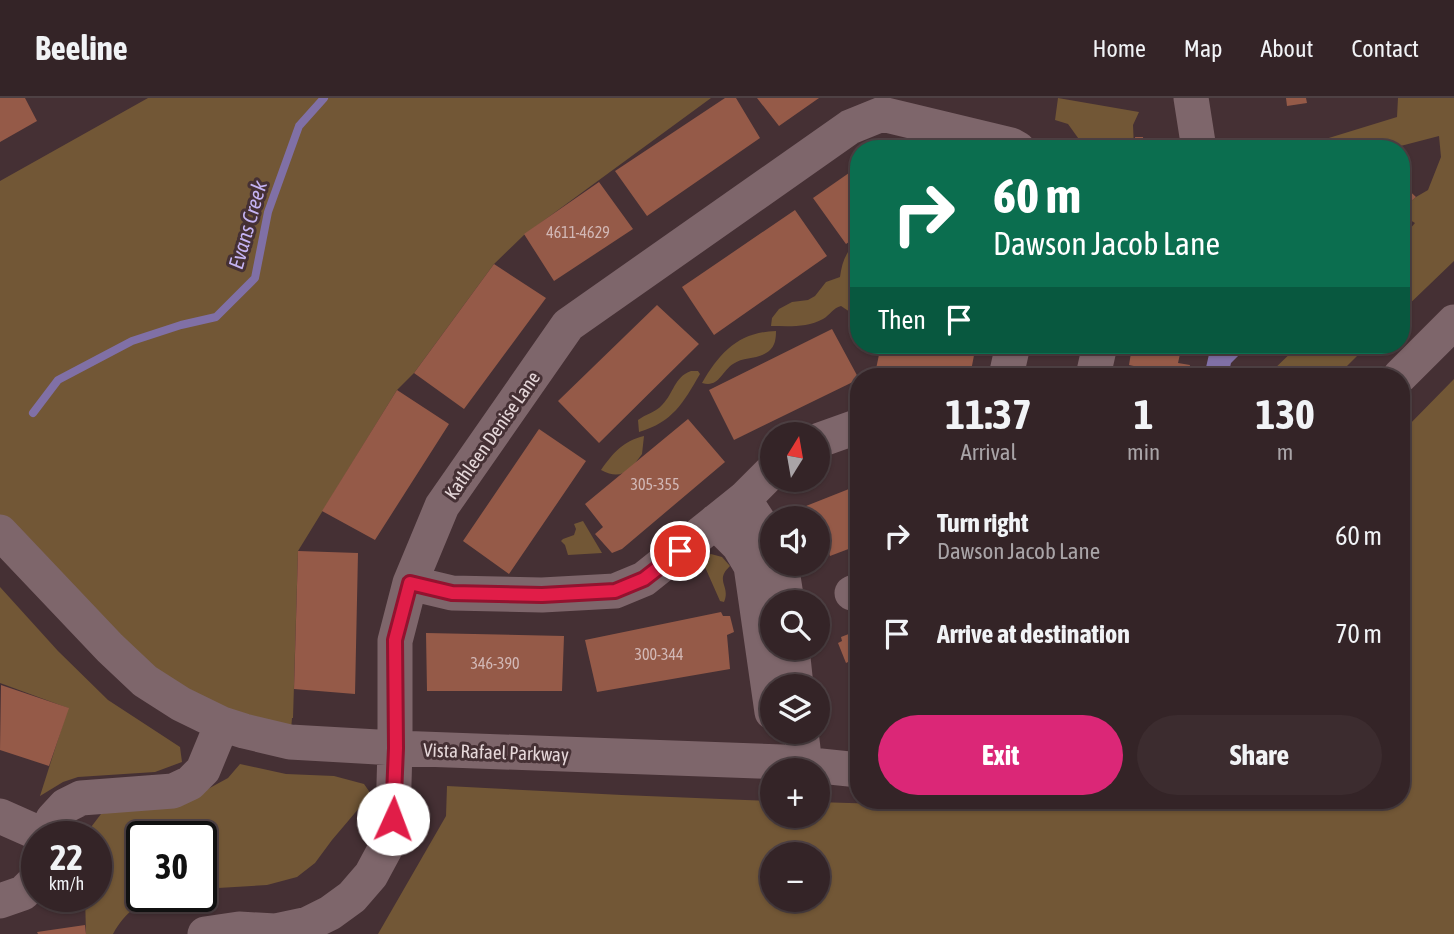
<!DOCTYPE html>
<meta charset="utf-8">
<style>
:root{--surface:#342427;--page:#3c2c2f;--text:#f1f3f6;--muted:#a9a4a7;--line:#4e4144;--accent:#db2777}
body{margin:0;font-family:"Asap Condensed",sans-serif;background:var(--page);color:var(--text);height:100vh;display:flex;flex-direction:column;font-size:26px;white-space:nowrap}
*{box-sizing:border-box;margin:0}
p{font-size:23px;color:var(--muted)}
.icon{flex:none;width:38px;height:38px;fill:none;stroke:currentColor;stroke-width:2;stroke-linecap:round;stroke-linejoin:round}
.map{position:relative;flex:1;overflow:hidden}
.panel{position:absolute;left:850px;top:270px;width:560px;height:441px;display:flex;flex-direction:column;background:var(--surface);border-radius:28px;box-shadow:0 2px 5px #0004,0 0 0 2px var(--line)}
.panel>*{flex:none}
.top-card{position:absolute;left:850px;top:42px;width:560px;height:214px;border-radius:28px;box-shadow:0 2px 5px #0004,0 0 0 2px var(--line);background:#0b6e4f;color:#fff;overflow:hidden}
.needle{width:46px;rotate:11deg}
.tools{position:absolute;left:760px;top:324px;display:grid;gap:14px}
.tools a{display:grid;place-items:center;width:70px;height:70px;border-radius:50%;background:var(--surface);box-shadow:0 2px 5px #0004,0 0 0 2px var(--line);font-size:35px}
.speed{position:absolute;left:21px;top:723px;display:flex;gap:14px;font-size:35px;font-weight:700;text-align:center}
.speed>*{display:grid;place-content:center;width:91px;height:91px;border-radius:50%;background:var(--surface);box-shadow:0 2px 5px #0004,0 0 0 2px var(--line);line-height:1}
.speed small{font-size:18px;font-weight:400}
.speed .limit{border:4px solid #111;border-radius:10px;background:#fff;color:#111}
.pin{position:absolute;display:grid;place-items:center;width:60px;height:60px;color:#fff;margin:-30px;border:4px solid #fff;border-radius:50%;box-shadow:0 2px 7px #0007}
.me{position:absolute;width:77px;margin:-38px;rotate:2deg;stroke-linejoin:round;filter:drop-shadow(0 0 5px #0008)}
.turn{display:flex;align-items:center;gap:24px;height:147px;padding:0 28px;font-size:32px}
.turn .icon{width:91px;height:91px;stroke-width:2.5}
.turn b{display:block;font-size:49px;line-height:60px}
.then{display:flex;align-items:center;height:66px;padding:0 28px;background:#0003;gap:14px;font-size:26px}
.eta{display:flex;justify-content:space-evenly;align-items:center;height:119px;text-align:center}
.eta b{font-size:42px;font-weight:700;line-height:49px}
.action{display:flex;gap:14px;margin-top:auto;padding:14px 28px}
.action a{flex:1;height:80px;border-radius:42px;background:var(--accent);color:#fff;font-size:28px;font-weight:700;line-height:80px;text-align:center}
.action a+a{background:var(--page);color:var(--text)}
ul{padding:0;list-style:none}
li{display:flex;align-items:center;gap:21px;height:98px;padding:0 28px}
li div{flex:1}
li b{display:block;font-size:26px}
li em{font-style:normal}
header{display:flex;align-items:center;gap:42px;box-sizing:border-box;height:98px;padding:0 35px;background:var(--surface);border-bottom:2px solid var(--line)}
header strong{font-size:33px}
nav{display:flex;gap:38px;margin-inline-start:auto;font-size:24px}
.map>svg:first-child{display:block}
</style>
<header>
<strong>Beeline</strong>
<nav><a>Home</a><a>Map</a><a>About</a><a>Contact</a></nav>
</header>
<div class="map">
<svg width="1454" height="836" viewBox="0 0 1454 836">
<rect width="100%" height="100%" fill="#453034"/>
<path fill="#725736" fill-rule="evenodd" d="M 148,0 L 711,0 L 524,137 L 494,166 L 414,275 L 397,292 L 298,453 L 293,620 L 292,620 L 290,644 L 181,606 L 0,434 L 0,83 Z
M 1058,0 L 1139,14 L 1133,27 L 1134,51 L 1086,51 L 1068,26 L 1055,22 Z
M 1398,0 L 1454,0 L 1454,163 L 1402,213 L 1402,140 L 1415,125 L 1410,122 L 1402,111 L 1416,99 L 1428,92 L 1441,59 L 1439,38 L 1389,51 L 1293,51 L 1397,19 Z
M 859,143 L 859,218 L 853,216 L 841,208 C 833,210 830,217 823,221 C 807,230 788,228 771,228 L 772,220 L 779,211 L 792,204 L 808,202 L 815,198 L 826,184 L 840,179 C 842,164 846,152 859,143 Z
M 776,233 C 776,241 775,248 769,253 C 758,262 744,258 733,266 C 721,274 719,290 702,285 C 720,254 739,234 776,233 Z
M 1299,247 L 1368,247 L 1337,278 L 1267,278 Z
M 691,273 L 698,273 L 700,276 C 683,305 673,324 639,334 L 638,322 C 646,316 656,314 662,307 C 674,295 674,279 691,273 Z
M 1454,281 L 1454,836 L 378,836 L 446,718 L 447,688 L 622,697 L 772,703 L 772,718 L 817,718 L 817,704 L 881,706 L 962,702 L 1402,702 L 1402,334 ZM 772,756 L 817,756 L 817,802 L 772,802 Z
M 644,338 L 642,356 C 630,373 621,383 601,372 C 613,355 623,343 644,338 Z
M 583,423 L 602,455 L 568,457 L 565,447 L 561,443 L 563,441 L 574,437 L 576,431 L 574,426 Z
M 711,456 L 722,459 L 730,468 C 714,483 731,488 724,504 L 720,503 L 701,460 Z
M 0,489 L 58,553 L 108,602 L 180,649 L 182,664 L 155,674 L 78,679 L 63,684 L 40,698 L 68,610 L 0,585 Z
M 240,666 L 286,676 L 334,678 L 364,686 L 371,696 L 332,742 L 315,765 L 297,779 L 267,787 L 201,791 L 201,738 L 142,738 L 142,798 L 165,798 C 139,804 126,813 113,836 L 86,836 L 85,798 L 96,798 L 96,738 L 85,738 L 85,737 L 101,716 L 206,692 L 228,680 Z"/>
<path fill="#8070a6" d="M 1216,247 L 1232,247 L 1241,255 L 1231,265 L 1228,278 L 1204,278 L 1210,252 Z"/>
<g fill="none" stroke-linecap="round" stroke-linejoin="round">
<path stroke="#8070a6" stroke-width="8" d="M 33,315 L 58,282 L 132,243 L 181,227 L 216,219 L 255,180 L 268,114 L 299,28 L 324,0"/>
</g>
<path fill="#955a48" d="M 0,0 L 25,0 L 37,23 L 0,44 Z
M 725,0 L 736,0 L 760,40 L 647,118 L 615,73 Z
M 757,0 L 819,0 L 779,28 Z
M 1286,0 L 1306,0 L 1307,5 L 1287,8 Z
M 1135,39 L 1143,39 L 1144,49 L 1136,50 Z
M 859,68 L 859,137 L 846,146 L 813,100 Z
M 599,84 L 633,131 L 554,183 L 524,136 Z
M 1402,86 L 1416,99 L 1402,111 Z
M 795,112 L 827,158 L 714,237 L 682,189 Z
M 1402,113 L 1410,122 L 1402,130 Z
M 494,166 L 546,200 L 464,311 L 414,275 Z
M 657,207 L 699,246 L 599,345 L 558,303 Z
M 832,231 L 859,281 L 734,342 L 709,292 Z
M 881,247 L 976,247 L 970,278 L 911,278 L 876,271 Z
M 1041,247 L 1050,247 L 1048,256 L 1040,254 Z
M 1145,247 L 1182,247 L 1178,265 L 1190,267 L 1188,278 L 1141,278 L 1143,270 L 1129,267 L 1131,255 L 1143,257 Z
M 397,292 L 449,326 L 375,442 L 322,413 Z
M 688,321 L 725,364 L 622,451 L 612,455 L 595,436 L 603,429 L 585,406 Z
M 539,331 L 586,363 L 509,476 L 463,443 Z
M 859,387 L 859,447 L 830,458 L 829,455 L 817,459 L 817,441 L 819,440 L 817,420 L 811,420 L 806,408 Z
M 298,453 L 358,455 L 355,596 L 294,591 Z
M 721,514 L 723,518 L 730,518 L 734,534 L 727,537 L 730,571 L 597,594 L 585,542 Z
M 859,532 L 859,579 L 852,562 L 846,565 L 838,545 L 842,543 L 841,539 Z
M 426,535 L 564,538 L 562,593 L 427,593 Z
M 1,587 L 69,610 L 49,668 L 0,652 Z
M 85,827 L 86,836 L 38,836 L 37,834 Z"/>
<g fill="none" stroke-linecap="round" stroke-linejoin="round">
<path stroke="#7e666b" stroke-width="35" d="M 1191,0 L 1199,51
M 1006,278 L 1013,247
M 1093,278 L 1100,247
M 1400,278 L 1454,224
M 817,343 L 859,328
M 744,401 L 762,429 L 772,447
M 715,424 L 739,448 L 751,468 L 772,614
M 0,434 L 110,550 L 145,583 L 181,606 L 222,626 L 244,633 L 290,644 L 395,650 L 782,664 L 859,672
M 781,466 L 787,504
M 410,485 L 452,495 L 542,497 L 615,493 L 644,481 L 744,401 L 772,373
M 852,495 L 859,492
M 792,550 L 796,588
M 801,634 L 805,667
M 0,718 L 45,738
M 46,738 L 53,721 L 65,708 L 81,700 L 173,693 L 190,685 L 203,672 L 222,626
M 0,803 L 23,795 L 37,781
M 205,836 L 239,831 L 275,833 L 308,826 L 330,815 L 352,799 L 371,777 L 385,751 L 393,721 L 395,650 L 395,543 L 410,485 L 442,408 L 568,227 L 850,29 L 882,16 L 1011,47 L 1018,51"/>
</g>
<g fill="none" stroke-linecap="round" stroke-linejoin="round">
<defs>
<path id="route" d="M 393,721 L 396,650 L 395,542 L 410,485 L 452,495 L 542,497 L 615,493 L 644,481 L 680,453"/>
</defs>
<use href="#route" stroke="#92132f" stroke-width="18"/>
<use href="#route" stroke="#e11d48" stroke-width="12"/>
</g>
<g text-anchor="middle" stroke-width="6" stroke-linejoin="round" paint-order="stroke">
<g font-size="16" fill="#d2b8b6">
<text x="578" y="140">4611-4629</text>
<text x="655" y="392">305-355</text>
<text x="659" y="562">300-344</text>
<text x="495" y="571">346-390</text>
</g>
<g font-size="19" fill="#e6d8da" stroke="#453034">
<text transform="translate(492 337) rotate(-55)" y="7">Kathleen Denise Lane</text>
<text transform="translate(496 654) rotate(2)" y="7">Vista Rafael Parkway</text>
</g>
<g font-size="21" font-style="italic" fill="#c5b3f3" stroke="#453034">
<text transform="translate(248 127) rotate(-74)" y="7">Evans Creek</text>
</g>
</g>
</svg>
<div class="tools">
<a><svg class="needle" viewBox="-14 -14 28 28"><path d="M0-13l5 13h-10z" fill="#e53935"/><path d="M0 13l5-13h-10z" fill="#a9a4a7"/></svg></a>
<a><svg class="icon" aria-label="sound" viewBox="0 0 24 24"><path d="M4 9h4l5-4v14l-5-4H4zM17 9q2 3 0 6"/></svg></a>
<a><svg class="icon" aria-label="search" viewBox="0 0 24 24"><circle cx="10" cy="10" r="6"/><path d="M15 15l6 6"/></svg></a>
<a><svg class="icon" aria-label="layers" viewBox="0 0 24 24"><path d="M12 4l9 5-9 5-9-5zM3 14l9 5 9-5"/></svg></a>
<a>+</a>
<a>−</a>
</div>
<div class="speed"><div>22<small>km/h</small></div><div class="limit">30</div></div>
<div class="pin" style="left:680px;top:453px;background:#d93025"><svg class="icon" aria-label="arrive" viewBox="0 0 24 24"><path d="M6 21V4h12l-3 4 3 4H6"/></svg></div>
<svg class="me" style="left:393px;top:721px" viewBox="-20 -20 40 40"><circle r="19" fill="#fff"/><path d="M0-13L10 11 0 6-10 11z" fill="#e11d48"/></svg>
<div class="top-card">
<div class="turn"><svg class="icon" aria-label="right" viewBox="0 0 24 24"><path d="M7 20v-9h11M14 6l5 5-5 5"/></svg><div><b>60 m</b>Dawson Jacob Lane</div></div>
<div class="then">Then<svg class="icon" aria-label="arrive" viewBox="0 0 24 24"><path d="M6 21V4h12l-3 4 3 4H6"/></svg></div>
</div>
<section class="panel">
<div class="eta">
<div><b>11:37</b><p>Arrival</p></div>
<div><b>1</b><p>min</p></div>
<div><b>130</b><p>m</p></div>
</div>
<ul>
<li><svg class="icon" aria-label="right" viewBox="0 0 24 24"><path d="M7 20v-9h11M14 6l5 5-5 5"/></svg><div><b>Turn right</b><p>Dawson Jacob Lane</p></div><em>60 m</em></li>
<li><svg class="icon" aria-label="arrive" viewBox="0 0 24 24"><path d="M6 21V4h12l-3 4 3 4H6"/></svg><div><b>Arrive at destination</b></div><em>70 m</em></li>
</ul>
<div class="action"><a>Exit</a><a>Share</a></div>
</section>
</div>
